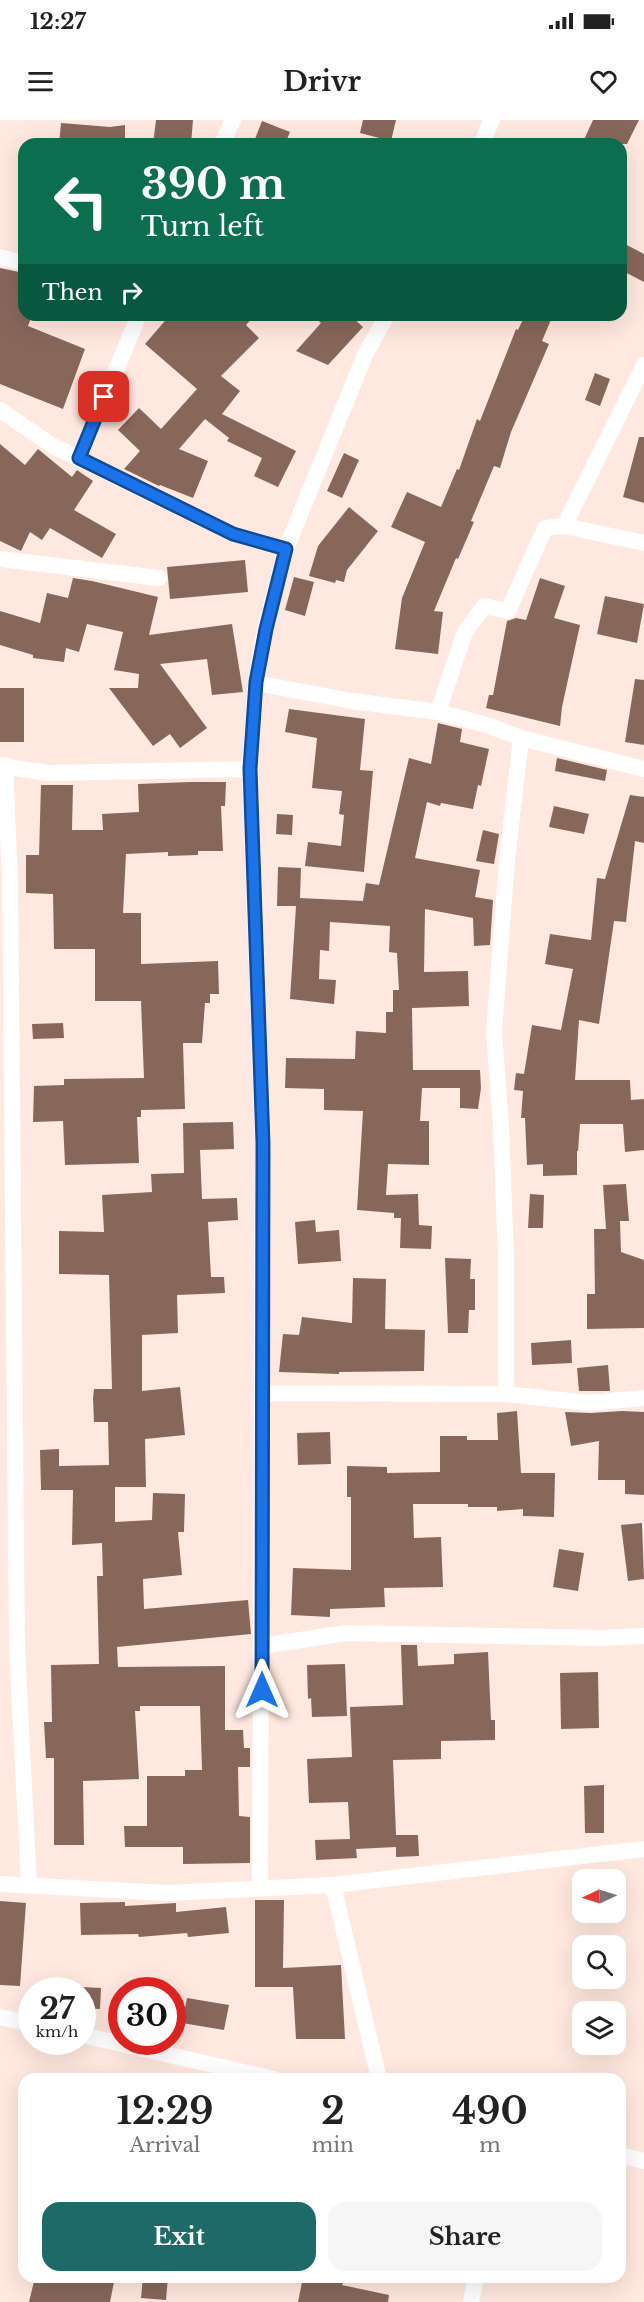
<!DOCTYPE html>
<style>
:root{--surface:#fff;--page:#f6f6f6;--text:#222;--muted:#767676;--accent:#1e6a68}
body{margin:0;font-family:"Libre Baskerville",serif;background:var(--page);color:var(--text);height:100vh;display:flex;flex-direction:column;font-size:22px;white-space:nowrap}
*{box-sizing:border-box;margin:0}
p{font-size:20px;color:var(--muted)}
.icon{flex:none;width:33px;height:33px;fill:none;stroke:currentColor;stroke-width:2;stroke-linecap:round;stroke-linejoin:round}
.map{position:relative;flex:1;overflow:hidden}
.drawer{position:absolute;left:18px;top:1953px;width:608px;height:210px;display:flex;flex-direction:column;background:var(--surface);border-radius:18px;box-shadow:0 6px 24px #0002}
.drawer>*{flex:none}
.banner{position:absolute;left:18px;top:18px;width:609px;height:183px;border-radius:18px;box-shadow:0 6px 24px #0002;background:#0b6e4f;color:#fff;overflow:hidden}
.needle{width:39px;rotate:266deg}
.buttons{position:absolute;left:572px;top:1749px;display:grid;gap:12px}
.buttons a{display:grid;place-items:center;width:54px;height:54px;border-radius:12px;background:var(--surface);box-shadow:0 6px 24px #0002;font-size:30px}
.speed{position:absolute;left:18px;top:1857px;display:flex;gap:12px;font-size:30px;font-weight:700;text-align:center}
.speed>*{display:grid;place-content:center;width:78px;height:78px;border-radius:50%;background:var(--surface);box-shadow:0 6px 24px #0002;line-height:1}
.speed small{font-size:15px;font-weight:400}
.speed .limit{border:9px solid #d22;background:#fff;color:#111}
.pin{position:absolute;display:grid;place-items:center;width:51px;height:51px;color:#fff;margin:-26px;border-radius:12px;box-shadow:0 3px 9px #0006}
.me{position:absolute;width:66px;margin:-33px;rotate:0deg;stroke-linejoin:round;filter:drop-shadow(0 0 4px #0008)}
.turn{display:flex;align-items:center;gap:21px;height:126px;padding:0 24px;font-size:27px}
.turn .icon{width:78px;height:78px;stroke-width:2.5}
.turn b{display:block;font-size:42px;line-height:51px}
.then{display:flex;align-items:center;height:57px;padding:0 24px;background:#0003;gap:12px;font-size:22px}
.eta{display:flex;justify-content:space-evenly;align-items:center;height:102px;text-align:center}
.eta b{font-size:36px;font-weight:700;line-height:42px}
.action{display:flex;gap:12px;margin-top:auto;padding:12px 24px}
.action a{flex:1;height:69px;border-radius:18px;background:var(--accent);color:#fff;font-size:24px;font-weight:700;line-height:69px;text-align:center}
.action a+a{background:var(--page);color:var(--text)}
.status{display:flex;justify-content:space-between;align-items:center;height:42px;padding:0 30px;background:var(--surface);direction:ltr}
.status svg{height:16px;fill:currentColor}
header{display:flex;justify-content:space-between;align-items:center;height:78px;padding:0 24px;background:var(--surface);font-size:27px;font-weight:700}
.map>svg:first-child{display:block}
</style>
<div class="status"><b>12:27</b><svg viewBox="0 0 49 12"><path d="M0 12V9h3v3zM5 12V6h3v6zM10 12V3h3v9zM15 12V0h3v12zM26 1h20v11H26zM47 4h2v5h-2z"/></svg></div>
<header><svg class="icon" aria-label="menu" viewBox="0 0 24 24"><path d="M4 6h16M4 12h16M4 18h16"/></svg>Drivr<svg class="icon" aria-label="heart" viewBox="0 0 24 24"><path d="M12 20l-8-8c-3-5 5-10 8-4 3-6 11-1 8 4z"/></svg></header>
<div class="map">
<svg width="644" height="2182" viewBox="0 0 644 2182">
<rect width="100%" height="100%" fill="#ffe8df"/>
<path fill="#88675b" d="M 156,0 L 193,0 L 191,24 L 153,24 Z
M 363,0 L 396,0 L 391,21 L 360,13 Z
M 593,0 L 639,0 L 627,24 L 582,24 Z
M 262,1 L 290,12 L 285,24 L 253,24 Z
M 61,3 L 110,7 L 125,5 L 125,24 L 59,24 Z
M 621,122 L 644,134 L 644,162 L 621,150 Z
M 0,148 L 24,153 L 24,195 L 32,195 L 28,206 L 85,229 L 63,289 L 0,264 Z
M 170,195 L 255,195 L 246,205 L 259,218 L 221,256 L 240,271 L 222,294 L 296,331 L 278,367 L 254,356 L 262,338 L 227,321 L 229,318 L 205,299 L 179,329 L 208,341 L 193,378 L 160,365 L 159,366 L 124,349 L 140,331 L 118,310 L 139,288 L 161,309 L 197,269 L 145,224 Z
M 312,195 L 350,195 L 363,207 L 328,245 L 296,231 L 321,203 Z
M 525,195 L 553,195 L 542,221 L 549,224 L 511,312 L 500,348 L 494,346 L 471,401 L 474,402 L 458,439 L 456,438 L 434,491 L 443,492 L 438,534 L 395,529 L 402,478 L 425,422 L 391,407 L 407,372 L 441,387 L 457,349 L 459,350 L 477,299 L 480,301 L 516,209 L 518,210 Z
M 595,253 L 610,259 L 600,286 L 585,280 Z
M 639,317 L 644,317 L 644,383 L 623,377 Z
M 0,324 L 25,345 L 38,329 L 72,357 L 77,350 L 93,361 L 74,390 L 116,414 L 102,438 L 50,408 L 42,420 L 30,412 L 21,431 L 0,421 Z
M 344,333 L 359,340 L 342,378 L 327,371 Z
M 349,387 L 378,411 L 347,450 L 344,462 L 336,460 L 335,463 L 309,456 L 318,426 Z
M 245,440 L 248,472 L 170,479 L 167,447 Z
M 294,457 L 314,462 L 305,496 L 285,490 Z
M 73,458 L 92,461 L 158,477 L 149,515 L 232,504 L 243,572 L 212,575 L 207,539 L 160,544 L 207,608 L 180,628 L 170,614 L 153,626 L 109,568 L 138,568 L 139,554 L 114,550 L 123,512 L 87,504 L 79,532 L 66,528 L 64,542 L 33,538 L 33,535 L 0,525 L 0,491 L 40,503 L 47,473 L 68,478 Z
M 540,458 L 565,466 L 554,498 L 580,505 L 562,587 L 560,606 L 486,588 L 489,575 L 493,575 L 507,501 L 516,498 L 526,500 Z
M 605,476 L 644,484 L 637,523 L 597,514 Z
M 635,559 L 644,560 L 644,625 L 625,622 Z
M 0,568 L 24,568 L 24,622 L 0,622 Z
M 289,589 L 365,599 L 360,650 L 373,651 L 364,752 L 305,746 L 308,722 L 341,726 L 344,695 L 339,694 L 342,671 L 312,668 L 317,618 L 285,612 Z
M 438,603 L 462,609 L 460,622 L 489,629 L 481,666 L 478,665 L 473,689 L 441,683 L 440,686 L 427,682 L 415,738 L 480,750 L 475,777 L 493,780 L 490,825 L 474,826 L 473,798 L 425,789 L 424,852 L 468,851 L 469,886 L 412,888 L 413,950 L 480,950 L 481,968 L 478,989 L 460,988 L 460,968 L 422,968 L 420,1001 L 429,1001 L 429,1045 L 388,1044 L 386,1075 L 418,1074 L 419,1105 L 432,1106 L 431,1129 L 400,1128 L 401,1098 L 394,1098 L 394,1093 L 357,1090 L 363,991 L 324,990 L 324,969 L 285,968 L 286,938 L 355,939 L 356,911 L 386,913 L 386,892 L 393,892 L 393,870 L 399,870 L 397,833 L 389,832 L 390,806 L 330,802 L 329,831 L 320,830 L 319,859 L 336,860 L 334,884 L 290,879 L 296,786 L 277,786 L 278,747 L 301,748 L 300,778 L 363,781 L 366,763 L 379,765 L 409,638 L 431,644 Z
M 557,638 L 607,650 L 605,661 L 555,651 Z
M 190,662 L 226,662 L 225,686 L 221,686 L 223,731 L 198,731 L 198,735 L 168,736 L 168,732 L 126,734 L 123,793 L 141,793 L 141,844 L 218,841 L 219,874 L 210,874 L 210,883 L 205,883 L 202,923 L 183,923 L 185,989 L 141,990 L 141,997 L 137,997 L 139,1043 L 65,1045 L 63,1001 L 33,1002 L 34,966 L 64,965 L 64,959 L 144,958 L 141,881 L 95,881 L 95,829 L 54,829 L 53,774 L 26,773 L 26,735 L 39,735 L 41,665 L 73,665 L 72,710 L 103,710 L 102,694 L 139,692 L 138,664 Z
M 630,675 L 644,677 L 644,723 L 635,721 L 626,802 L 614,801 L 599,904 L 579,900 L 575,960 L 630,960 L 631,980 L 644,979 L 644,1030 L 625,1032 L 623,1004 L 580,1004 L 578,1031 L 577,1031 L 577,1055 L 543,1056 L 543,1044 L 527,1045 L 525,998 L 521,998 L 523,971 L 514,970 L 516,953 L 524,954 L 532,905 L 561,910 L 573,849 L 545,844 L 550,814 L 591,820 L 597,758 L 605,759 Z
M 554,686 L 589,694 L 584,714 L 549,707 Z
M 277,694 L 293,695 L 292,715 L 276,714 Z
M 483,710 L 499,714 L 494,744 L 476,741 Z
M 63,903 L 64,918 L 33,919 L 32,904 Z
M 233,1002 L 234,1029 L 200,1030 L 202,1079 L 237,1078 L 238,1100 L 208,1102 L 211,1157 L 224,1157 L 225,1173 L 177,1175 L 178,1213 L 142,1215 L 142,1271 L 180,1267 L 185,1315 L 145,1319 L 146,1367 L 115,1367 L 115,1402 L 152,1400 L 153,1373 L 185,1374 L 184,1412 L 178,1412 L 182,1455 L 143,1459 L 144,1489 L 248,1480 L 251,1514 L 117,1527 L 118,1547 L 225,1546 L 225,1610 L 243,1610 L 244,1628 L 250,1628 L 250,1647 L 238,1647 L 239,1696 L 250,1697 L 250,1743 L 183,1744 L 183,1727 L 125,1727 L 124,1706 L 147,1706 L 147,1656 L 185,1656 L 185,1650 L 202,1650 L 200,1586 L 140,1586 L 140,1591 L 135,1591 L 139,1659 L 83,1661 L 84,1725 L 54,1725 L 54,1638 L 46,1638 L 44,1602 L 52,1602 L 51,1545 L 99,1544 L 97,1456 L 103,1456 L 102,1423 L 72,1425 L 73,1370 L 41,1370 L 40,1330 L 59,1329 L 59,1346 L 109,1345 L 108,1302 L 94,1302 L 93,1278 L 94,1269 L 112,1269 L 109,1155 L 59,1154 L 59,1111 L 104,1112 L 102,1075 L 152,1072 L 151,1054 L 184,1053 L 183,1003 Z
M 626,1064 L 629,1101 L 620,1101 L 621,1132 L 644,1140 L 644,1208 L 587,1209 L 587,1174 L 595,1174 L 594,1109 L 606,1109 L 603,1065 Z
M 530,1074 L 544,1075 L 543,1108 L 528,1108 Z
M 315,1100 L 316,1112 L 339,1110 L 341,1141 L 298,1144 L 295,1102 Z
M 445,1138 L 471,1139 L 470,1159 L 475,1159 L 475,1190 L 469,1190 L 468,1213 L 448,1213 Z
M 353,1158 L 386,1159 L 385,1209 L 425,1210 L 424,1251 L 339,1252 L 339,1254 L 279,1252 L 283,1214 L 299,1215 L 302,1197 L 352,1203 Z
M 571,1220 L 572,1243 L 532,1245 L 531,1223 Z
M 608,1245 L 610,1271 L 579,1271 L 577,1248 Z
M 517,1291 L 521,1353 L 555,1353 L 554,1397 L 523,1396 L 523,1389 L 497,1391 L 497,1387 L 468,1387 L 468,1384 L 413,1384 L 414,1418 L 441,1417 L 443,1467 L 384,1468 L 385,1487 L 330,1489 L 330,1497 L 291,1495 L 293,1448 L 351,1450 L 351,1377 L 347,1377 L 347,1346 L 387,1347 L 387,1353 L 440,1352 L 440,1316 L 467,1316 L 467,1320 L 498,1320 L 497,1293 Z
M 622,1291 L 644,1292 L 644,1375 L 625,1374 L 625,1360 L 598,1360 L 599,1321 L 571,1326 L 565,1292 L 591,1293 Z
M 330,1312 L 331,1344 L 298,1345 L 297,1313 Z
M 642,1403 L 644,1459 L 628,1461 L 621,1405 Z
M 559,1429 L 584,1433 L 578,1471 L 553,1467 Z
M 401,1525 L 417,1525 L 418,1546 L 454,1544 L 454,1534 L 488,1532 L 491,1600 L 495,1600 L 495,1620 L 441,1621 L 441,1639 L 393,1640 L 396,1715 L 418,1715 L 419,1736 L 396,1737 L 396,1727 L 356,1729 L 357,1738 L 316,1740 L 315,1720 L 350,1719 L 348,1682 L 309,1683 L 307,1639 L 352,1637 L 350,1587 L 403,1585 Z
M 345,1544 L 347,1596 L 312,1597 L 311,1578 L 308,1579 L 307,1545 Z
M 598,1552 L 599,1608 L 561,1609 L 560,1553 Z
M 604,1665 L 604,1713 L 585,1713 L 584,1666 Z
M 255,1780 L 284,1780 L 283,1848 L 341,1845 L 345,1919 L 296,1919 L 293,1867 L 255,1867 Z
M 0,1781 L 26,1783 L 20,1866 L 0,1865 Z
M 125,1782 L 125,1786 L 176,1783 L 176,1792 L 226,1787 L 229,1813 L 188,1817 L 187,1813 L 139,1817 L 138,1814 L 81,1815 L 80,1783 Z
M 82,1867 L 101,1868 L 100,1889 L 82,1888 Z
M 187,1878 L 229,1885 L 224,1910 L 182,1903 Z
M 35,2157 L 115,2157 L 110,2182 L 29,2182 Z
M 143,2157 L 168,2157 L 166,2180 L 141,2178 Z
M 303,2157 L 343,2163 L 342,2165 L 389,2175 L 388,2182 L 298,2182 Z"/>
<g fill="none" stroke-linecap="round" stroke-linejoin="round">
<path stroke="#fff" stroke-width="16" d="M 222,24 L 233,0
M 481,24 L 492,0
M 0,137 L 24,143
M 0,290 L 53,326 L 233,414 L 286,429
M 79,338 L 139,195
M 564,406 L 644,245
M 0,439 L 159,458
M 256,563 L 352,581 L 438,592 L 487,605 L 521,618 L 644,649
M 438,592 L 465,512 L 484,486 L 508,491 L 545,408 L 564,406 L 644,423
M 5,645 L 10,760 L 17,1527 L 29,1765
M 0,646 L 48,653 L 250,649
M 262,1273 L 506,1274 L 590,1283 L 644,1278
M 506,1274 L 506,1137 L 501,1006 L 494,912 L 507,740 L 521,618
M 262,1526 L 346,1513 L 601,1518 L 644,1516
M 0,1764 L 167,1773 L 333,1765 L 644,1729
M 333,1765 L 379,1959
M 260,1767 L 263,1023 L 250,649 L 256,563 L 265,509 L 286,429 L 365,235 L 387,195
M 0,1897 L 32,1904
M 82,1915 L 274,1959
M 620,2035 L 644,2041
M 471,2182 L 476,2157"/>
</g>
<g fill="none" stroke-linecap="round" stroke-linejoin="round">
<defs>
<path id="route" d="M 104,277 L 79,338 L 233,414 L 286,429 L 266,509 L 256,562 L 250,649 L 263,1023 L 262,1570"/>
</defs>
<use href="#route" stroke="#114b97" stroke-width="15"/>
<use href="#route" stroke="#1a73e8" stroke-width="10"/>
</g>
</svg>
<div class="buttons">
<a><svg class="needle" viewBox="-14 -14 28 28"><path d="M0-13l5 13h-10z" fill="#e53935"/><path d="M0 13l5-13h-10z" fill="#767676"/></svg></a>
<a><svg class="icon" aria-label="search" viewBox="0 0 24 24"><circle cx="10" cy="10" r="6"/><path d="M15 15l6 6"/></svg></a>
<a><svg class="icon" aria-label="layers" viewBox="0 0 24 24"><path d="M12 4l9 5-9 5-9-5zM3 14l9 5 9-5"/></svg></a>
</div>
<div class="speed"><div>27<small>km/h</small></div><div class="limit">30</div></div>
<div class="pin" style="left:104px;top:277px;background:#d93025"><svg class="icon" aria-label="arrive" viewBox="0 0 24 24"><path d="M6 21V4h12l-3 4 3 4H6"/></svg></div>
<svg class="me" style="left:262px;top:1570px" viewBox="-20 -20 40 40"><path d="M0-17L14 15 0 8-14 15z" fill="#1a73e8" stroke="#fff" stroke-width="4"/></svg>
<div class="banner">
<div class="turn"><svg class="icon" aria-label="left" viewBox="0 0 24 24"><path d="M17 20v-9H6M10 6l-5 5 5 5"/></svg><div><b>390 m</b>Turn left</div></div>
<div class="then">Then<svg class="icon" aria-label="right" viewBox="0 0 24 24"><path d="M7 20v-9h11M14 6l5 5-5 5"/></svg></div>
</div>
<section class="drawer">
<div class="eta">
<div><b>12:29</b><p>Arrival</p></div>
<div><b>2</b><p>min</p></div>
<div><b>490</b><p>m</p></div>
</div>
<div class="action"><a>Exit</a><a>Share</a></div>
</section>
</div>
